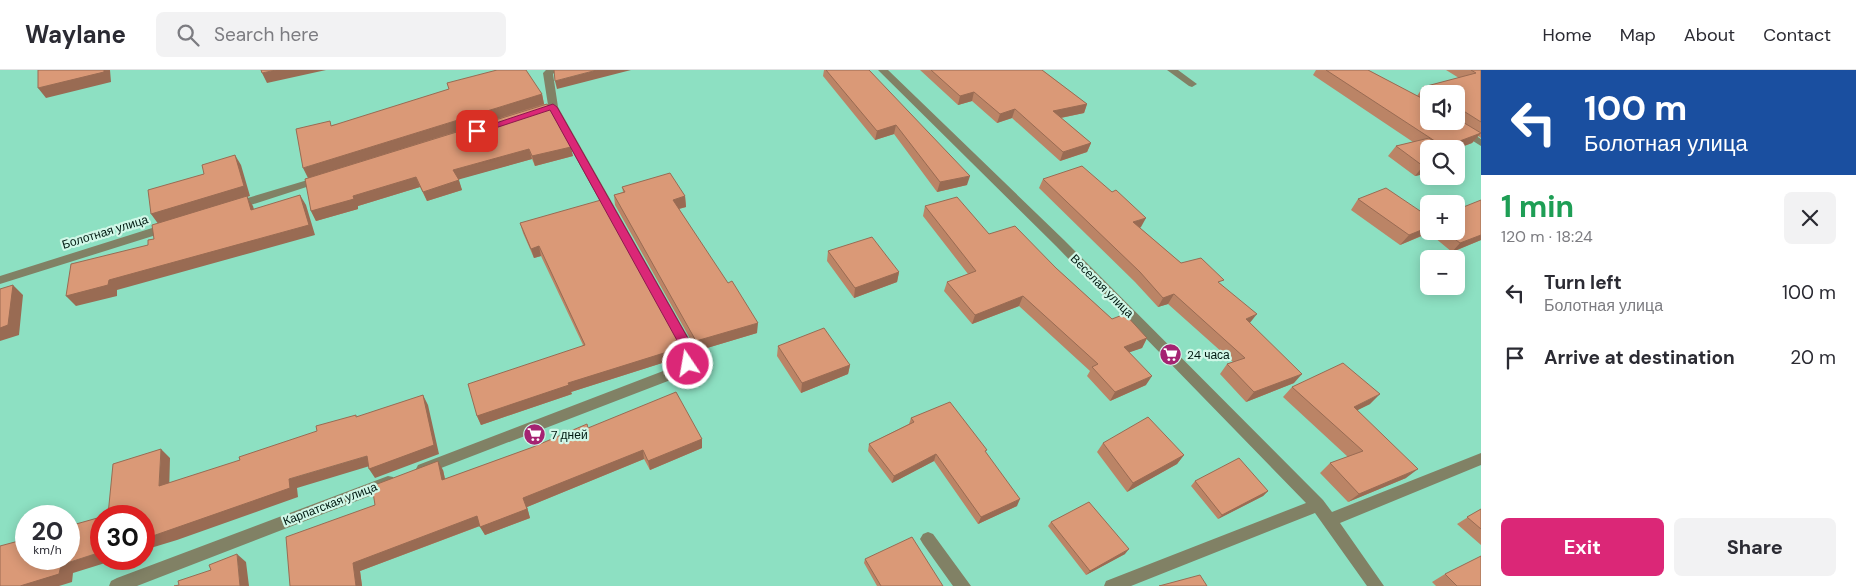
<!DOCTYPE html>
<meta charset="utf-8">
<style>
:root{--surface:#fff;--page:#f2f2f3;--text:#2b2b33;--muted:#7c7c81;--line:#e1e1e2;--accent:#db2777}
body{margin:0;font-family:"DM Sans",sans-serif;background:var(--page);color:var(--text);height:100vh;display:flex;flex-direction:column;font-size:19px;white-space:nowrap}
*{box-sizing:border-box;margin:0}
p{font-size:16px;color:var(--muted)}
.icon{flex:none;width:28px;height:28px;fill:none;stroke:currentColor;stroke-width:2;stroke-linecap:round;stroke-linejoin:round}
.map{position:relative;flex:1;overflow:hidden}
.drawer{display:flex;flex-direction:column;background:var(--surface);width:375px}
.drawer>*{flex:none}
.banner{background:#1a4fa0;color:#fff;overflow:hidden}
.controls{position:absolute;left:1420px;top:15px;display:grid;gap:10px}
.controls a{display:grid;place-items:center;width:45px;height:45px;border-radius:8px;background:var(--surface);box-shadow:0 2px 12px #0003;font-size:25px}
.speed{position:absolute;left:15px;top:435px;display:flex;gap:10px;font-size:25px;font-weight:700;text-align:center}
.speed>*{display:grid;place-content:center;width:65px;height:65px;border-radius:50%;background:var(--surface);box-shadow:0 2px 12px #0003;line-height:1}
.speed small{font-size:12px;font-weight:400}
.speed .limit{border:8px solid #d22;background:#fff;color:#111}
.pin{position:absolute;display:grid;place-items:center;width:42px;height:42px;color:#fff;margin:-21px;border-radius:10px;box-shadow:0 2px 8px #0006}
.me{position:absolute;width:55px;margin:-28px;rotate:348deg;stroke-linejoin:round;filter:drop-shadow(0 0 4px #0008)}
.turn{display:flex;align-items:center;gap:18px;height:105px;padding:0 20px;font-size:22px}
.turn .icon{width:65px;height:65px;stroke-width:2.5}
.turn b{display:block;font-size:35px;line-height:42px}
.round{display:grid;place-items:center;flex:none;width:52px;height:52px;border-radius:8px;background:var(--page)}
.summary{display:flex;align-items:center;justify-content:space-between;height:85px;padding:0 20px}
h1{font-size:30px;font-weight:700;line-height:38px;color:#1e9e55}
.cta{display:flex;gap:10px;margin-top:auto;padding:10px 20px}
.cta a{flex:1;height:58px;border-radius:8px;background:var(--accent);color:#fff;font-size:20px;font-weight:700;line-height:58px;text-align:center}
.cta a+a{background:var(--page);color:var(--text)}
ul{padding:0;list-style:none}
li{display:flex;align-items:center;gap:15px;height:65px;padding:0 20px}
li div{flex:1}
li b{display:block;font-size:19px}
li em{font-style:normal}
header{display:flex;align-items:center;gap:30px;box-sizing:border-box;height:70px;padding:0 25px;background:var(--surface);border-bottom:1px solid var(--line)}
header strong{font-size:24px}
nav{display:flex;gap:28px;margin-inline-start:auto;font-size:18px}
.search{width:350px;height:45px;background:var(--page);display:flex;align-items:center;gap:12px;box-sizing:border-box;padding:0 18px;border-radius:8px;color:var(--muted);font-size:19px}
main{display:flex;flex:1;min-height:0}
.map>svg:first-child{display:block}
</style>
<header>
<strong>Waylane</strong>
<div class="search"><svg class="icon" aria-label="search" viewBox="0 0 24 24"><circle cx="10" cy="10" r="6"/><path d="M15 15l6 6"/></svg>Search here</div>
<nav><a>Home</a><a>Map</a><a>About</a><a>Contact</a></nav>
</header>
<main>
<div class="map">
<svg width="1481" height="516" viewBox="0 0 1481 516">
<rect width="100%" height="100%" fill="#8de0c2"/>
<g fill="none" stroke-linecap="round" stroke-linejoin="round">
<path fill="#818165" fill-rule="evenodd" d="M 546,0 L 557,0 L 553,4 L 558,37 L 695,279 C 700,292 690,299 681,306 L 423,405 L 418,403 L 416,399 L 418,395 L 671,298 L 682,291 L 684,283 L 550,41 L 545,42 L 540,39 L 548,35 L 543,3 Z
M 878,0 L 888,0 L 1064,170 L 1323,430 L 1332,442 L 1481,383 L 1481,395 L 1340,453 L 1384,516 L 1367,516 L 1315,443 L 1131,516 L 1104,516 L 1106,511 L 1306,433 L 1056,176 Z
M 1167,0 L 1178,0 L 1197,14 L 1192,17 L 1189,16 Z
M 1441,51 L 1453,51 L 1481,69 L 1481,76 Z
M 321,106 L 325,107 L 325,111 L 235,140 L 230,136 L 231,133 Z
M 168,153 L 172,154 L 174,157 L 172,160 L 0,214 L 0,206 Z
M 388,406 L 393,407 L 395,412 L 393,417 L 137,516 L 109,516 L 111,511 L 117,508 Z
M 928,462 L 933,464 L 971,516 L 953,516 L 923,474 L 920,469 L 923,464 Z"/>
</g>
<path fill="#bb8466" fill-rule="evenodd" d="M 824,0 L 869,0 L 967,115 L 937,122 L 894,64 L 875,70 L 823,6 Z
M 920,0 L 1042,0 L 1087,34 L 1084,43 L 1061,48 L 1091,73 L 1087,82 L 1060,91 L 1012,48 L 997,53 L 972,31 L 958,35 Z
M 1316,0 L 1368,0 L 1417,26 L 1423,17 L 1459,8 L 1446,0 L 1481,0 L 1481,68 L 1478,66 L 1472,73 L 1456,79 L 1429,79 L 1429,103 L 1415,106 L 1388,86 L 1396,76 L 1413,72 L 1313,5 ZM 1429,24 L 1456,24 L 1456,51 L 1429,51 Z
M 542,24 L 544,34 L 547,34 L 573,86 L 535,96 L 532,89 L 458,109 L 462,120 L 427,131 L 420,117 L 358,136 L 358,139 L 316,151 L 311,141 L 308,108 L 332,55 Z
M 1043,109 L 1112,122 L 1141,157 L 1140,158 L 1181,193 L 1221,214 L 1294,313 L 1246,332 L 1220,304 L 1227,294 L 1233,292 L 1168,234 L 1158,237 L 1135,212 L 1039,118 Z
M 622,117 L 685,126 L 686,137 L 679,139 L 757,263 L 697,281 L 615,135 L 614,125 L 623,122 Z
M 1358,129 L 1429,161 L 1456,161 L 1481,130 L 1481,170 L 1452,182 L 1429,163 L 1400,175 L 1351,140 Z
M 925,136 L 989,164 L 1056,198 L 1112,249 L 1147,268 L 1142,278 L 1129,282 L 1146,315 L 1110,331 L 1087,306 L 1090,301 L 1019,236 L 972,254 L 944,221 L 947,212 L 968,204 L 923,146 Z
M 520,153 L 681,274 L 682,283 L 681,287 L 571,322 L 572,324 L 481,355 L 477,346 L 583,275 L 541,186 L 534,188 L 523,163 Z
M 828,181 L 899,202 L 897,212 L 854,228 L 827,191 Z
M 778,276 L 850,295 L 848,304 L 801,323 L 777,286 Z
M 1292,317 L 1370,334 L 1357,340 L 1406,408 L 1348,432 L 1320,403 L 1330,393 L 1348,387 L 1283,327 Z
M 911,348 L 986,383 L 1017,436 L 978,454 L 934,391 L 892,413 L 868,381 L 869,374 L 909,354 Z
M 588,358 L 702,369 L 702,378 L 650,400 L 644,389 L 527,437 L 530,448 L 485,465 L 480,456 L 360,501 L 362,516 L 290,516 L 375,435 L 443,400 L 445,409 Z
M 1103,373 L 1184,385 L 1177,394 L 1127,422 L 1097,382 Z
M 1195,411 L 1268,421 L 1263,426 L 1218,449 L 1191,416 Z
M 1481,439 L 1481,475 L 1457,454 Z
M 1051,452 L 1125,484 L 1086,505 L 1048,456 Z
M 865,489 L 943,516 L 877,516 L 864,493 Z
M 1445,504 L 1481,516 L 1436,516 L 1432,512 Z"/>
<path fill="#996b53" d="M 104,0 L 110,0 L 111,12 L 46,28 L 38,18 Z
M 276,0 L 326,0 L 267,13 L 262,3 Z
M 597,0 L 631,0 L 557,19 L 555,11 Z
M 974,22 L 972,31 L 958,35 L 960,26 Z
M 542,24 L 544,34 L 308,108 L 303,98 Z
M 1087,34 L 1084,43 L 1050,50 L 1053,41 Z
M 1015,39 L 1012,48 L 997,53 L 1000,44 Z
M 896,55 L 894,64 L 875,70 L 877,61 Z
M 1481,63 L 1472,73 L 1456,79 L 1443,79 L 1444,77 Z
M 1091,73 L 1087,82 L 1060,91 L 1063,82 Z
M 571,77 L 573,86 L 535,96 L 532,86 Z
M 529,79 L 532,89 L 457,110 L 453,100 Z
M 235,85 L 241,95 L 250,126 L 247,127 L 253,136 L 257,150 L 159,155 L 151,144 Z
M 1429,95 L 1429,103 L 1415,106 L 1423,96 Z
M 970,106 L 967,115 L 937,122 L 940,112 Z
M 416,107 L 420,117 L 358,136 L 358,139 L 316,151 L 311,141 L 353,126 Z
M 459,110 L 462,120 L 427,131 L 423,122 Z
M 300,125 L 306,135 L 315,165 L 117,220 L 117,226 L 76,236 L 66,226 L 109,210 Z
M 685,126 L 686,137 L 674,140 L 673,130 Z
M 1146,148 L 1141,157 L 1128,162 L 1133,152 Z
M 1429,157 L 1429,161 L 1430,161 L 1428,163 L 1400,175 L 1409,165 Z
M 1481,165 L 1481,170 L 1452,182 L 1460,173 Z
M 539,176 L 541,186 L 534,188 L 531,179 Z
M 899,202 L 897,212 L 854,228 L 855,218 Z
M 13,215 L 23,225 L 19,265 L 0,271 L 0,258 Z
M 1174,224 L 1168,234 L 1158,237 L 1163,228 Z
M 1023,226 L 1019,236 L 972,254 L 975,245 Z
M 1257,244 L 1249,254 L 1246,249 Z
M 758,253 L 757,263 L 697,281 L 696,271 Z
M 1147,268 L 1142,278 L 1119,286 L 1124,277 Z
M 681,274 L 682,283 L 681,287 L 571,322 L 572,324 L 481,355 L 477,346 L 568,313 Z
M 850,295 L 848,304 L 801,323 L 802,313 Z
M 1302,304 L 1294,313 L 1246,332 L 1254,322 Z
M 1152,306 L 1146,315 L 1110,331 L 1115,322 Z
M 1380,324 L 1370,334 L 1344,347 L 1354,337 Z
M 423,325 L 428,335 L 439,384 L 375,408 L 369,399 Z
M 702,369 L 702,378 L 650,400 L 648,391 Z
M 161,379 L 170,388 L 169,425 L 159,416 Z
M 643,380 L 644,389 L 527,437 L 530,448 L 485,465 L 480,457 L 523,428 Z
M 936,384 L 934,391 L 892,413 L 894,406 Z
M 1184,385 L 1177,394 L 1127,422 L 1133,413 Z
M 367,386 L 373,395 L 297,418 L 298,427 L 177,470 L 144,480 L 144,469 L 289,409 Z
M 438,391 L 443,400 L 447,418 L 442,410 Z
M 1418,399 L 1406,408 L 1348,432 L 1359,424 Z
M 1268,421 L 1263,426 L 1218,449 L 1222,445 Z
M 1020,429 L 1017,436 L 978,454 L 981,447 Z
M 477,446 L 482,455 L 360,501 L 362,516 L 356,516 L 353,493 Z
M 1129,479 L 1125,484 L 1086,505 L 1090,501 Z
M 101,482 L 101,489 L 118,489 L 73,503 L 72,512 L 59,516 L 20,516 L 61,495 Z
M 237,484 L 246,492 L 249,516 L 240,516 Z"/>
<path fill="#da9977" stroke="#996b53" d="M 38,0 L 104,0 L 104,2 L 38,18 Z
M 261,0 L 276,0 L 262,3 Z
M 497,0 L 526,0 L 542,24 L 303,98 L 296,59 L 330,51 L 331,56 L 449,19 L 447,13 Z
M 554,0 L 597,0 L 555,11 Z
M 826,0 L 869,0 L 970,106 L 940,112 L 896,55 L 877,61 Z
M 931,0 L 1042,0 L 1087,34 L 1053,41 L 1091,73 L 1063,82 L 1015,39 L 1000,44 L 974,22 L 960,26 Z
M 1326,0 L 1368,0 L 1429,32 L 1429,51 L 1456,51 L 1456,48 L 1481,63 L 1444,77 Z
M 1471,0 L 1481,0 L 1481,52 L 1462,40 L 1456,40 L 1456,24 L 1434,24 L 1423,17 L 1476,3 Z
M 547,34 L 571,77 L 532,86 L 529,79 L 453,100 L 459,110 L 423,122 L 416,107 L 353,126 L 354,129 L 311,141 L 305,109 Z
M 1429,68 L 1445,79 L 1429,79 L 1429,95 L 1423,96 L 1396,76 Z
M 235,85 L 244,116 L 151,144 L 148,120 L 204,104 L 202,95 Z
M 1082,96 L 1112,122 L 1116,120 L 1146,148 L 1133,152 L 1181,193 L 1201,188 L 1224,210 L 1218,212 L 1257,244 L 1246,249 L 1302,304 L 1254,322 L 1227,294 L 1245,288 L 1174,224 L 1163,228 L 1140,202 L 1043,109 Z
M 670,103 L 685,126 L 673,130 L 728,213 L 732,211 L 758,253 L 696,271 L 614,125 L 625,122 L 622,117 Z
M 1386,118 L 1429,147 L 1429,157 L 1409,165 L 1358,129 Z
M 300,125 L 309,155 L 109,210 L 108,215 L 66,226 L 71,194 L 148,175 L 148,170 L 154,169 L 152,155 L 247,126 L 251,140 Z
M 957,127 L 989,164 L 1015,156 L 1056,198 L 1112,249 L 1125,244 L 1147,268 L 1124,277 L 1152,306 L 1115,322 L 1092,297 L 1098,294 L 1023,226 L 975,245 L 947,212 L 976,201 L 925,136 Z
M 601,130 L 681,274 L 680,278 L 568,313 L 569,315 L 477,346 L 468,314 L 585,275 L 539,176 L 531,179 L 520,153 Z
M 1481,130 L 1481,165 L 1460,173 L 1444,161 L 1456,161 L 1456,140 Z
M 872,167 L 899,202 L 855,218 L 828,181 Z
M 13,215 L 8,255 L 0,258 L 0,219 Z
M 824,258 L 850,295 L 802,313 L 778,276 Z
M 1343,293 L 1380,324 L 1354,337 L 1418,399 L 1359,424 L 1330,393 L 1363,381 L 1292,317 Z
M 676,322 L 702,369 L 648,391 L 643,380 L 523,428 L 527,439 L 480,457 L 477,446 L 353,493 L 356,516 L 290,516 L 286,467 L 375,435 L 372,416 L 438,391 L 442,410 L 533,377 L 587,354 L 588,358 Z
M 423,325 L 434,375 L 369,399 L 367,386 L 289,409 L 290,418 L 144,469 L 144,446 L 104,446 L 108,445 L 113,394 L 161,379 L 159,416 L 240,390 L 239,387 L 317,361 L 316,356 L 356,345 L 356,347 Z
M 950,332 L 987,380 L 985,381 L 1020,429 L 981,447 L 936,384 L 894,406 L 869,374 L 914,352 L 911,348 Z
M 1148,347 L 1184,385 L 1133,413 L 1103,373 Z
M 1239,388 L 1268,421 L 1222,445 L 1195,411 Z
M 1089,432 L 1129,479 L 1090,501 L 1051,452 Z
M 1481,439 L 1481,459 L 1467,447 Z
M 101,447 L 101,482 L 61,495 L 59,504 L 20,516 L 0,516 L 0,476 L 26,469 L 26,489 L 69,489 L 69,456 Z
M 912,467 L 943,516 L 881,516 L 865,489 Z
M 237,484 L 240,516 L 174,516 L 179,515 L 178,511 L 211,500 L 209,495 Z
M 1481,486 L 1481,516 L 1457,516 L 1445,504 Z
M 1200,505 L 1207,516 L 1159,516 Z"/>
<path fill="#db2777" stroke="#8e194d" d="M 553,34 L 557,37 L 694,279 L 695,283 L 692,297 L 684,297 L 684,283 L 550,40 L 480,63 L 472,61 Z"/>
<defs>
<symbol id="supermarket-disc" viewBox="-11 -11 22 22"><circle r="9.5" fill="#a52372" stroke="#d0f7e7"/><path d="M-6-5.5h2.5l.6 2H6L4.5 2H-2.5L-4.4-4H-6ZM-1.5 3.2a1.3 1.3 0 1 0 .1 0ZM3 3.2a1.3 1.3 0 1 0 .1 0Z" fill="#fff"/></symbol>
</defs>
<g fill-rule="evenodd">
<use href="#supermarket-disc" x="1158" y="272" width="25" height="25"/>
<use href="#supermarket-disc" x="522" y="352" width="25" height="25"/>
</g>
<g text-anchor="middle" stroke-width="4.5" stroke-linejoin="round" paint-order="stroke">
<g font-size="12" fill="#011911" stroke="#d0f7e7">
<text transform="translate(105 162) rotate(-17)" y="4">Болотная улица</text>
<text transform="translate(1102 216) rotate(45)" y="4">Веселая улица</text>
<text transform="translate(330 434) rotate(-21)" y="4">Карпатская улица</text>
</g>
<g font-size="12" fill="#011911" stroke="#d0f7e7" text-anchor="start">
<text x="1187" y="289">24 часа</text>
<text x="551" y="369">7 дней</text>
</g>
</g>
</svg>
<div class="controls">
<a><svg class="icon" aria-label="sound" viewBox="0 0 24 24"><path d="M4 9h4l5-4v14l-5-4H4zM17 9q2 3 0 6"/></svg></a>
<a><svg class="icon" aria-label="search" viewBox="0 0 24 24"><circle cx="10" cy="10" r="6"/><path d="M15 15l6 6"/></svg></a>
<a>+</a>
<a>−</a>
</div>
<div class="speed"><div>20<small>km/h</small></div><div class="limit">30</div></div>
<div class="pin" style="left:477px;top:61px;background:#d93025"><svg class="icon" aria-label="arrive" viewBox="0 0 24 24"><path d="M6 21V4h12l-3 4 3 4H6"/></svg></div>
<svg class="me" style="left:688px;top:294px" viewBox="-20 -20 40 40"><circle r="17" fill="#db2777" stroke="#fff" stroke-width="3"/><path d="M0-11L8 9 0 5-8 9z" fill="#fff"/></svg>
</div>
<section class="drawer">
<div class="banner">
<div class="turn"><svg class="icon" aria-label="left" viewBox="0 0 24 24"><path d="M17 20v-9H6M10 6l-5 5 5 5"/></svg><div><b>100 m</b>Болотная улица</div></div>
</div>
<div class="summary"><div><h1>1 min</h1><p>120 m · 18:24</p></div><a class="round"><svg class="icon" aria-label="close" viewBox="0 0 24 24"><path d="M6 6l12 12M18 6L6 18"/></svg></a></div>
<ul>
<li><svg class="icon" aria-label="left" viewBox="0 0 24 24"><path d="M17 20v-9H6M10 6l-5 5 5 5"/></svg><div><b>Turn left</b><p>Болотная улица</p></div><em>100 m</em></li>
<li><svg class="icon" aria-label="arrive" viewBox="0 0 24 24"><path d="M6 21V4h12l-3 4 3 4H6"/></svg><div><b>Arrive at destination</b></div><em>20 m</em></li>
</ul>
<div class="cta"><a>Exit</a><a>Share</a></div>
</section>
</main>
